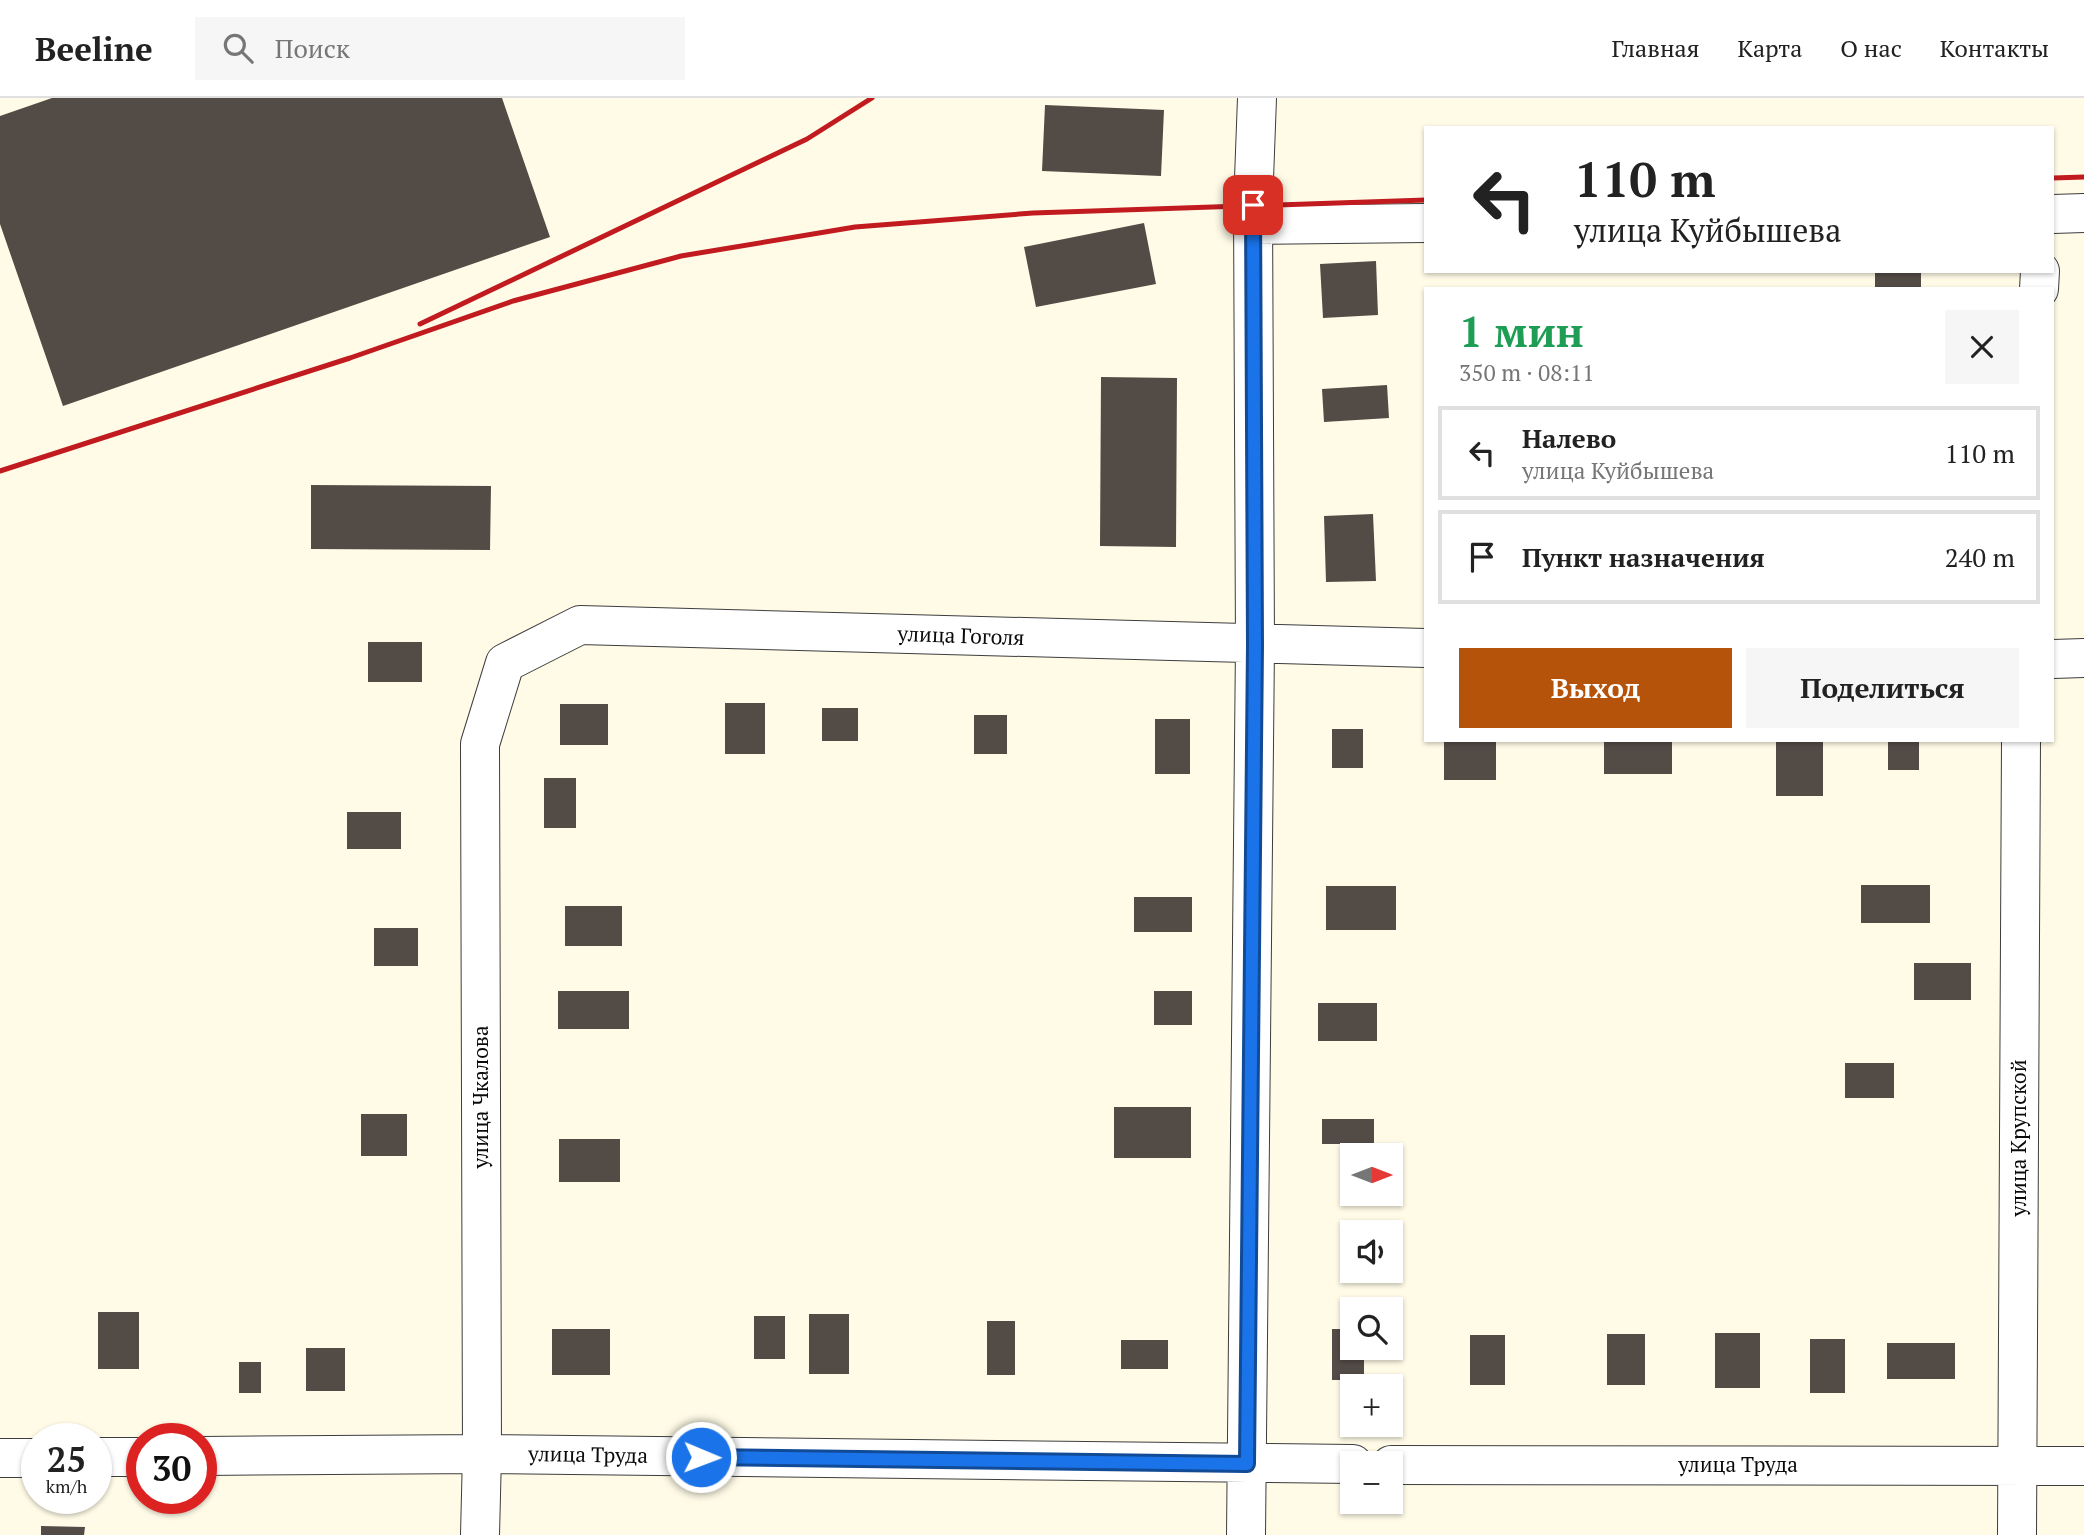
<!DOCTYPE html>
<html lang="ru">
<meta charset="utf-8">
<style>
:root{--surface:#fff;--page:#f6f6f6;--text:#222;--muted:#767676;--line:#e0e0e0;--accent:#b45309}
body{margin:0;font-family:"PT Serif",serif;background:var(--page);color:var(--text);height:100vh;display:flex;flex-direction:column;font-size:26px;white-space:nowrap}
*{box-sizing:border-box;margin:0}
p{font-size:23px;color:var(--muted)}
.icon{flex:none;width:38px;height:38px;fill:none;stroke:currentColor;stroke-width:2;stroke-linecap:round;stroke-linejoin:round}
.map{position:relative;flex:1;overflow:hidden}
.details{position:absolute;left:1424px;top:189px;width:630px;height:455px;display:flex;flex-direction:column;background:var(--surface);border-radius:0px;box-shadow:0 2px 5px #0004}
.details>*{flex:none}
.guide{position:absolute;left:1424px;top:28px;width:630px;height:147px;border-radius:0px;box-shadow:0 2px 5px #0004;background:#fff;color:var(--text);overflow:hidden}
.needle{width:46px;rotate:90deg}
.tools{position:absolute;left:1340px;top:1045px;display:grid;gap:14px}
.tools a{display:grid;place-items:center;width:63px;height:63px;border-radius:0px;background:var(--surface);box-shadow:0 2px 5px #0004;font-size:35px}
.speed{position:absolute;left:21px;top:1325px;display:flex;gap:14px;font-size:35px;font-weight:700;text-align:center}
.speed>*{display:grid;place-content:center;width:91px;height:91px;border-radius:50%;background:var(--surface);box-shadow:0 2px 5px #0004;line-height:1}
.speed small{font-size:18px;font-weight:400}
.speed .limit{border:10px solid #d22;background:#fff;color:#111}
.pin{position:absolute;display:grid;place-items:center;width:60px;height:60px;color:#fff;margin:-30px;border-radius:14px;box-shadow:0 4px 10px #0006}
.me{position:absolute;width:77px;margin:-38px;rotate:91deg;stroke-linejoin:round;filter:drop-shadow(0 0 5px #0008)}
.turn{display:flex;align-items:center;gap:24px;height:147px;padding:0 35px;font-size:32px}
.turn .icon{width:91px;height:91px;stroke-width:2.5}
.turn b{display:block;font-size:49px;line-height:60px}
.round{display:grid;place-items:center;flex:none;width:74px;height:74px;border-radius:0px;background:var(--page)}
.headline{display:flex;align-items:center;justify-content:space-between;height:119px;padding:0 35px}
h1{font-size:42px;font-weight:700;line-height:52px;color:#1e9e55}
.action{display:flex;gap:14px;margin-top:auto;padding:14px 35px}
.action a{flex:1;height:80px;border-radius:0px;background:var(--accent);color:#fff;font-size:28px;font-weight:700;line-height:80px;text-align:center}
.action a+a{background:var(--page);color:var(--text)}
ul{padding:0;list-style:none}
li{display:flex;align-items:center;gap:21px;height:94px;margin:0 14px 10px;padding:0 21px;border:4px solid var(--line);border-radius:0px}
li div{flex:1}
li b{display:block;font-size:26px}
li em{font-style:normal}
header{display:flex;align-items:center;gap:42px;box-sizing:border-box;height:98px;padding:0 35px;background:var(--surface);border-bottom:2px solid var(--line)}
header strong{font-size:33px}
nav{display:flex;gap:38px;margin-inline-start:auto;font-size:24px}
.search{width:490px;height:63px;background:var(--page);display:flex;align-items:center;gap:18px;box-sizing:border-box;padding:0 24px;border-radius:0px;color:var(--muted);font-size:26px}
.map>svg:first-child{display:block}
</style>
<header>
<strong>Beeline</strong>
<div class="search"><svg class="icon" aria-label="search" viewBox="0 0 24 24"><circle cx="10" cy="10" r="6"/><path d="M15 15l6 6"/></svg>Поиск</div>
<nav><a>Главная</a><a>Карта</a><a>О нас</a><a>Контакты</a></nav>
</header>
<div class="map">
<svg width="2084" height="1437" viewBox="0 0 2084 1437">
<rect width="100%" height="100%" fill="#fffbe7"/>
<path fill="#534b46" d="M 52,0 L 502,0 L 550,139 L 63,308 L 0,126 L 0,18 Z
M 1045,7 L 1164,12 L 1161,78 L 1042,73 Z
M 1144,125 L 1156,186 L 1036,209 L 1024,149 Z
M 1376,163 L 1378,217 L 1323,220 L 1320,166 Z
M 1875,173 L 1921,173 L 1921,191 L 1875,191 Z
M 1101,279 L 1177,280 L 1176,449 L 1100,448 Z
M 1387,287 L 1389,320 L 1324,324 L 1322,291 Z
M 311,387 L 491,388 L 490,452 L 311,451 Z
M 1373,416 L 1376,483 L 1326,484 L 1324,418 Z
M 368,544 L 422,544 L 422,584 L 368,584 Z
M 725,605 L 765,605 L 765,656 L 725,656 Z
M 560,606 L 608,606 L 608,647 L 560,647 Z
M 822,610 L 858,610 L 858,643 L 822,643 Z
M 974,617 L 1007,617 L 1007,656 L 974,656 Z
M 1155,621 L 1190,621 L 1190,676 L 1155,676 Z
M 1332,631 L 1363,631 L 1363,670 L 1332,670 Z
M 1444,642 L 1496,642 L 1496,682 L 1444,682 Z
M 1604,642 L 1672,642 L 1672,676 L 1604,676 Z
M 1776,642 L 1823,642 L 1823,698 L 1776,698 Z
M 1888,642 L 1919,642 L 1919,672 L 1888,672 Z
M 544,680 L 576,680 L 576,730 L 544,730 Z
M 347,714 L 401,714 L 401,751 L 347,751 Z
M 1861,787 L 1930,787 L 1930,825 L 1861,825 Z
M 1326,788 L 1396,788 L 1396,832 L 1326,832 Z
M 1134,799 L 1192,799 L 1192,834 L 1134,834 Z
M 565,808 L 622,808 L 622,848 L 565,848 Z
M 374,830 L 418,830 L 418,868 L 374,868 Z
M 1914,865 L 1971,865 L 1971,902 L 1914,902 Z
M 558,893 L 629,893 L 629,931 L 558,931 Z
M 1154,893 L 1192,893 L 1192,927 L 1154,927 Z
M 1318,905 L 1377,905 L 1377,943 L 1318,943 Z
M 1845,965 L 1894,965 L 1894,1000 L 1845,1000 Z
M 1114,1009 L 1191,1009 L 1191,1060 L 1114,1060 Z
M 361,1016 L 407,1016 L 407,1058 L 361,1058 Z
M 1322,1021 L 1374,1021 L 1374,1046 L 1322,1046 Z
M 559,1041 L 620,1041 L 620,1084 L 559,1084 Z
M 98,1214 L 139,1214 L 139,1271 L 98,1271 Z
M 809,1216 L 849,1216 L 849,1276 L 809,1276 Z
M 754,1218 L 785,1218 L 785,1261 L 754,1261 Z
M 987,1223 L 1015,1223 L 1015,1277 L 987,1277 Z
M 552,1231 L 610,1231 L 610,1277 L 552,1277 Z
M 1332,1231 L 1353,1231 L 1353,1250 L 1364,1250 L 1364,1282 L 1332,1282 Z
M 1715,1235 L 1760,1235 L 1760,1290 L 1715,1290 Z
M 1607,1236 L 1645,1236 L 1645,1287 L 1607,1287 Z
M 1470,1237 L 1505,1237 L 1505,1287 L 1470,1287 Z
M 1810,1241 L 1845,1241 L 1845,1295 L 1810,1295 Z
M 1121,1242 L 1168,1242 L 1168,1271 L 1121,1271 Z
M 1887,1245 L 1955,1245 L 1955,1281 L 1887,1281 Z
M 306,1250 L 345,1250 L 345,1293 L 306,1293 Z
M 239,1264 L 261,1264 L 261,1295 L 239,1295 Z
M 41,1428 L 85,1429 L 84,1437 L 41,1437 Z"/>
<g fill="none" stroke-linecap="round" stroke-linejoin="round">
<defs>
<path id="minor" d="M 2053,116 L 2084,115
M 1254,127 L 1426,125
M 2039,191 L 2040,173
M 2053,561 L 2084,560
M 201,1358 L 482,1356 L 1353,1366
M 96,1359 L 142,1359
M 0,1360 L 37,1360
M 1391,1367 L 2084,1368
M 480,1437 L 482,1356 L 480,646 L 505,565 L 580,527 L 1426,550
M 1246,1437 L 1255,547 L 1253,108 L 1257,0
M 2017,1437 L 2021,642"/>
</defs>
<use href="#minor" stroke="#3d3d3d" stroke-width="40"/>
<use href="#minor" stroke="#fff" stroke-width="38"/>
<path stroke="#c11b1f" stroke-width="5" d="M 2053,80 L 2084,79
M 420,226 L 807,41 L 872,0
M 0,373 L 350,260 L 513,203 L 681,158 L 855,129 L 1033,115 L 1426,102"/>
</g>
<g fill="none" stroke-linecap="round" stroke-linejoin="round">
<defs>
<path id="route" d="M 701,1359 L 1247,1366 L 1255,547 L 1253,107"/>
</defs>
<use href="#route" stroke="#114b97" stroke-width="18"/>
<use href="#route" stroke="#1a73e8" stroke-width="12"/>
</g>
<g text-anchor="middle" stroke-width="7" stroke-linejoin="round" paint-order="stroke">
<g font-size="21" fill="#0a0a0a" stroke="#fff">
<text transform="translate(961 538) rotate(2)" y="7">улица Гоголя</text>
<text transform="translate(481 999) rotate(-90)" y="7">улица Чкалова</text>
<text transform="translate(2019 1040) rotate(-90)" y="7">улица Крупской</text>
<text transform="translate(588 1357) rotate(1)" y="7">улица Труда</text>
<text x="1738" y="1374">улица Труда</text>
</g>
</g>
</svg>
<div class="tools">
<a><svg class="needle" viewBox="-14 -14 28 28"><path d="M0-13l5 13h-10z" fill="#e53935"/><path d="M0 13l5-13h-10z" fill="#767676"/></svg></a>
<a><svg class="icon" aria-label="sound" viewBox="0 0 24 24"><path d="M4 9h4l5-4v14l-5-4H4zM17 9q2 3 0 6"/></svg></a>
<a><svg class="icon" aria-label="search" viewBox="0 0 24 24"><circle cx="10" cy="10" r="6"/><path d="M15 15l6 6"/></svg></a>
<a>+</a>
<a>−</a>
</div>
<div class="speed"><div>25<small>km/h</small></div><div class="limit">30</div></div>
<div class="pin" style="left:1253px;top:107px;background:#d93025"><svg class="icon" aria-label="arrive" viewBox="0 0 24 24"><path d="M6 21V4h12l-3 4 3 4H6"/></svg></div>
<svg class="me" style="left:701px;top:1359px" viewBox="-20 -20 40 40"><circle r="17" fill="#1a73e8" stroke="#fff" stroke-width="3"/><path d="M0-11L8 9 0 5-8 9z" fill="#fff"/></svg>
<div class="guide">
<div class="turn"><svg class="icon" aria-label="left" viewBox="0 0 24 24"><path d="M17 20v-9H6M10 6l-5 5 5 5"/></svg><div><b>110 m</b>улица Куйбышева</div></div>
</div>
<section class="details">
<div class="headline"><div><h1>1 мин</h1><p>350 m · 08:11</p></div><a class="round"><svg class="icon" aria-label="close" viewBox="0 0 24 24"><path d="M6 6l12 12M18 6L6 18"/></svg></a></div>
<ul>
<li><svg class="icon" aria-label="left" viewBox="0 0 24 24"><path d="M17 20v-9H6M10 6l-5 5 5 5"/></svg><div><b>Налево</b><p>улица Куйбышева</p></div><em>110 m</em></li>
<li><svg class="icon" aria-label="arrive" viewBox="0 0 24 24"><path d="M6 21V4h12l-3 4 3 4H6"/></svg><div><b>Пункт назначения</b></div><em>240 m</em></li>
</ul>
<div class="action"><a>Выход</a><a>Поделиться</a></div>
</section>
</div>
